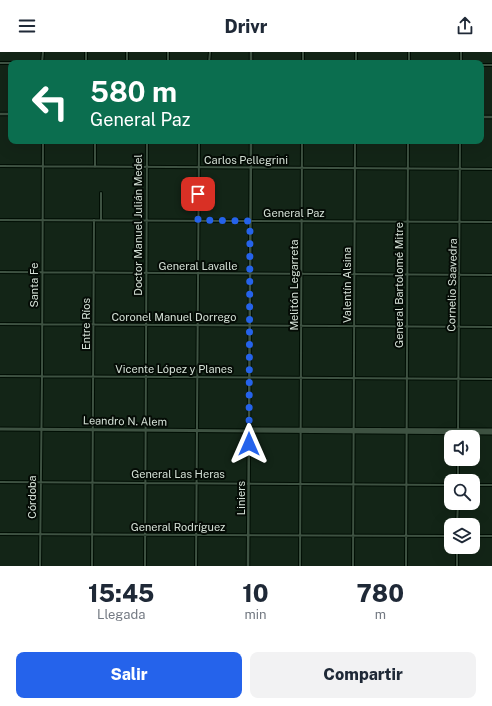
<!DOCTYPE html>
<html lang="es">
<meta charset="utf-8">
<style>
:root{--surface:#fff;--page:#f2f2f3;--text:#1f2937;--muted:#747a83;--accent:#2563eb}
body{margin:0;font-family:"Public Sans",sans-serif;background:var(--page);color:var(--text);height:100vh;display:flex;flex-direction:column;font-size:15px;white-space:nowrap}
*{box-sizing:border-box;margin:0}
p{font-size:13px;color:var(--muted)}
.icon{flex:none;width:22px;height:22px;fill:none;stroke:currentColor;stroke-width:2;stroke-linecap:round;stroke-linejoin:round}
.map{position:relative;height:514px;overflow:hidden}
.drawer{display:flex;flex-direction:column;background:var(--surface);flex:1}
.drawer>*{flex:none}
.hud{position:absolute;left:8px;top:8px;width:476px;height:84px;border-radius:8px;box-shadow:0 4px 16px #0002;background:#0b6e4f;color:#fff;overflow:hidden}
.tools{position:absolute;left:444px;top:378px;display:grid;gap:8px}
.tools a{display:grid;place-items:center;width:36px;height:36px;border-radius:8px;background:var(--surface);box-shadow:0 4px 16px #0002;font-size:20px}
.pin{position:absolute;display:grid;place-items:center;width:34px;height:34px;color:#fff;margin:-17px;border-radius:8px;box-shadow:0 2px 6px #0006}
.me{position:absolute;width:44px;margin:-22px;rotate:0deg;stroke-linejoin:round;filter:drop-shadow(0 0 3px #0008)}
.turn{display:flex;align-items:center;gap:14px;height:84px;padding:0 16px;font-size:18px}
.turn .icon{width:52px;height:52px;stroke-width:2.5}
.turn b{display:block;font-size:28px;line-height:34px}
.eta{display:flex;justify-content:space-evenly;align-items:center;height:68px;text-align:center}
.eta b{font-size:24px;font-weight:800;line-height:28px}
.primary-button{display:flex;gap:8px;margin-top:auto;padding:8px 16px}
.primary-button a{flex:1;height:46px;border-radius:8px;background:var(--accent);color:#fff;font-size:16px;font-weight:800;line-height:46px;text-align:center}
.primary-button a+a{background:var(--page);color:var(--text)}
header{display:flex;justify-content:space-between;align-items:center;height:52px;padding:0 16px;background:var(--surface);font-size:18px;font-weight:800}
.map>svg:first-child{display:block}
</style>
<header><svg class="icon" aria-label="menu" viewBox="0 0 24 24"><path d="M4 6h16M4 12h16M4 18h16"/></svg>Drivr<svg class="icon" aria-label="share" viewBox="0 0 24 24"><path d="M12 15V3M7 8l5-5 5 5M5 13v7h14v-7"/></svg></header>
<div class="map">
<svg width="492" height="514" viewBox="0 0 492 514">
<rect width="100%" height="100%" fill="#132517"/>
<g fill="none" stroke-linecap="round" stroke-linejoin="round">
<defs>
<path id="minor" d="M 461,0 L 461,11
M 0,11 L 14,11
M 42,11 L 43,0
M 86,11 L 86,0
M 127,11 L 127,0
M 168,11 L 168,0
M 209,11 L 210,0
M 303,11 L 303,0
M 356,11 L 356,0
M 409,11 L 409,0
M 481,13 L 492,13
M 0,114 L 492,117
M 95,115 L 95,89
M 101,141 L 101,168
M 0,168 L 492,170
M 0,220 L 492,223
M 0,272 L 492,275
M 0,324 L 492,327
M 458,385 L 460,89
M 458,429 L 458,407
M 0,430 L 451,433
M 473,433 L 492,433
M 457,473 L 458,451
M 0,482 L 451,484
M 473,484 L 492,484
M 40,514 L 42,324 L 43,89
M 92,514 L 94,168
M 145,514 L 147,89
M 196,514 L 199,89
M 300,514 L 302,89
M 353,514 L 355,89
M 406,514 L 408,89
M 457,514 L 457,495"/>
<path id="tertiary" d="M 251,11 L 251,0
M 0,62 L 11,62
M 481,65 L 492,65
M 248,514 L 251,89"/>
<path id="secondary" d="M 0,377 L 492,381
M 249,378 L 252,377 L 492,378"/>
</defs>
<use href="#minor" stroke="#010e04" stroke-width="4"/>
<use href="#tertiary" stroke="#010e04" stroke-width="4.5"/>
<use href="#secondary" stroke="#010e04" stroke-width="5"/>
<use href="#minor" stroke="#3e5242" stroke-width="2"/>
<use href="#tertiary" stroke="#3e5242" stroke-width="2.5"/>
<use href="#secondary" stroke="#3e5242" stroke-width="3"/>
</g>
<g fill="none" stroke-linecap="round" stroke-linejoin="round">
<path stroke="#2563eb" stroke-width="7" stroke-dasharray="0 12.6" d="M 198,142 L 198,168 L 250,169 L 249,392"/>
</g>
<g text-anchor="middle" stroke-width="4" stroke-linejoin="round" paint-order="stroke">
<g font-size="11" fill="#d4e0d6" stroke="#050c06">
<text x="246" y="112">Carlos Pellegrini</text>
<text x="294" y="165">General Paz</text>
<text transform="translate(138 173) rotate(-90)" y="4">Doctor Manuel Julián Medel</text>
<text x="198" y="218">General Lavalle</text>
<text transform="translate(34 233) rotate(-90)" y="4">Santa Fe</text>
<text transform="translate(294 233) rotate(-90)" y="4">Melitón Legarreta</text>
<text transform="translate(347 233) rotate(-90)" y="4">Valentín Alsina</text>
<text transform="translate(399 233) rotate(-90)" y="4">General Bartolomé Mitre</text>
<text transform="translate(452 233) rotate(-89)" y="4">Cornelio Saavedra</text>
<text x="174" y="269">Coronel Manuel Dorrego</text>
<text transform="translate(86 272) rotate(-90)" y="4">Entre Ríos</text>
<text x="174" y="321">Vicente López y Planes</text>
<text transform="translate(125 369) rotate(1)" y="4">Leandro N. Alem</text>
<text x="178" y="426">General Las Heras</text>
<text transform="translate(32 445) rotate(-90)" y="4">Córdoba</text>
<text transform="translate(241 446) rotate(-90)" y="4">Liniers</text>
<text x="178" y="479">General Rodríguez</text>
</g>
</g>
</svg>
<div class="tools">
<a><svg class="icon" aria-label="sound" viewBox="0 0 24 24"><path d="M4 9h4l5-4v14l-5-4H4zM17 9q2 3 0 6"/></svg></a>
<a><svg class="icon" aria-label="search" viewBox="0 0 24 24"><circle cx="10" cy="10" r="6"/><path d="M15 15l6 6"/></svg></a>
<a><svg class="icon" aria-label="layers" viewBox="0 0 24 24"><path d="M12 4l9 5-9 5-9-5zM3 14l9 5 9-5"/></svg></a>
</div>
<div class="pin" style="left:198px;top:142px;background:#d93025"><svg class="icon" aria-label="arrive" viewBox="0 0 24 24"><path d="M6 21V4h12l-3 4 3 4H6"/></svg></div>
<svg class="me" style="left:249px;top:392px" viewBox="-20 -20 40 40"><path d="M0-17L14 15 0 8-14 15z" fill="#2563eb" stroke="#fff" stroke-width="4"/></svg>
<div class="hud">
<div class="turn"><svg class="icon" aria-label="left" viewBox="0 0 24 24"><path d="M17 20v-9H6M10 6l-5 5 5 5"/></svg><div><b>580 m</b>General Paz</div></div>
</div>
</div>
<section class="drawer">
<div class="eta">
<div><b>15:45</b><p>Llegada</p></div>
<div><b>10</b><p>min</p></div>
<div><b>780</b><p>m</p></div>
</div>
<div class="primary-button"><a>Salir</a><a>Compartir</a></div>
</section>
